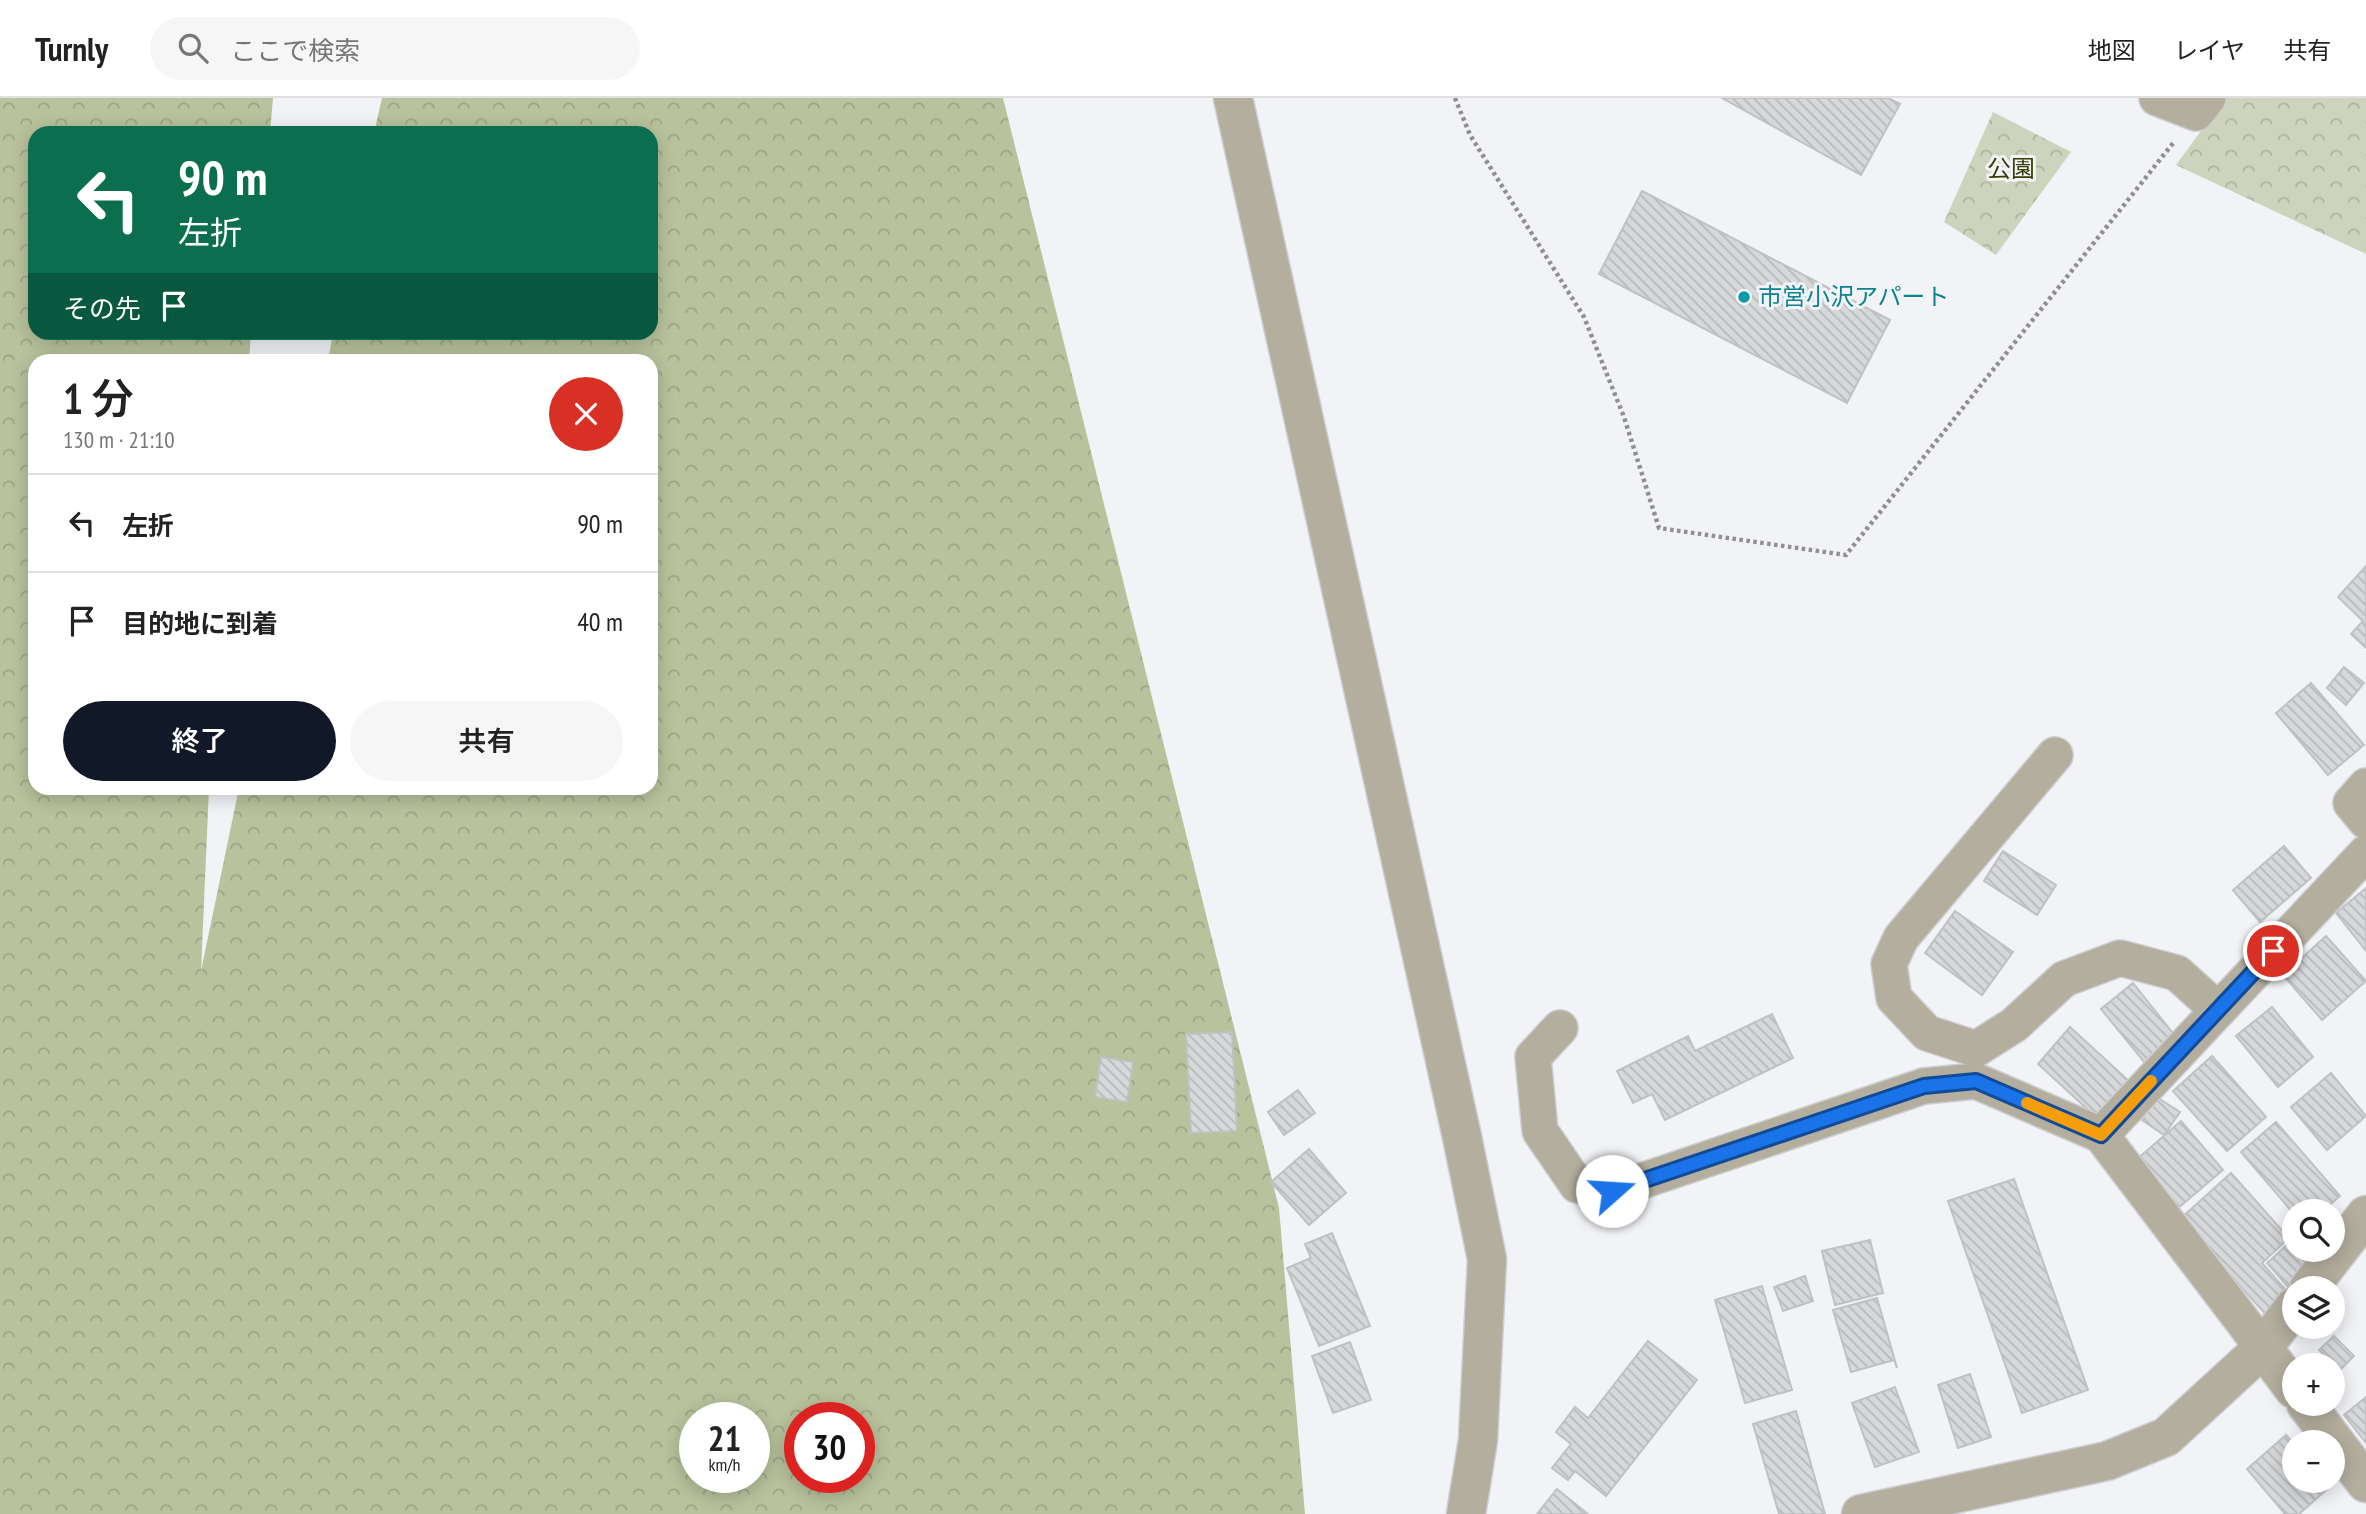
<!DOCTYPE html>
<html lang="ja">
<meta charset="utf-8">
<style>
:root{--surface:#fff;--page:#f6f6f6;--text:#222;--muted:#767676;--line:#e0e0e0;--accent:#111827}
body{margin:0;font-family:"PT Sans Narrow","Noto Sans JP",sans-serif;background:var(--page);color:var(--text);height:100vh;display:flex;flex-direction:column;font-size:26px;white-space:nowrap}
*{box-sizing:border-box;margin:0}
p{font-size:23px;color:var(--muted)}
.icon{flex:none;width:38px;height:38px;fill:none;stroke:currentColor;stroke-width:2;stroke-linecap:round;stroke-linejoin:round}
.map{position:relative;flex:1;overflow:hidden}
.details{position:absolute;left:28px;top:256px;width:630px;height:441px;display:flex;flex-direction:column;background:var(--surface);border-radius:21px;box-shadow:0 4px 18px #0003}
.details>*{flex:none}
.hud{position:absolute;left:28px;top:28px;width:630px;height:214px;border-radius:21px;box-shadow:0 4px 18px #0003;background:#0b6e4f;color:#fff;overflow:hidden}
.tools{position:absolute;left:2282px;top:1101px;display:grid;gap:14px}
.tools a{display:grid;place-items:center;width:63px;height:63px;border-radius:50%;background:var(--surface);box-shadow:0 4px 18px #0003;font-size:35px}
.speed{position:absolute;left:679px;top:1304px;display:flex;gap:14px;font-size:35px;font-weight:700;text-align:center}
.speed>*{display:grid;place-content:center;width:91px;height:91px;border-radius:50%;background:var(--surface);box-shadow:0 4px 18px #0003;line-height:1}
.speed small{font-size:18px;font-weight:400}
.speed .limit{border:10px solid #d22;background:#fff;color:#111}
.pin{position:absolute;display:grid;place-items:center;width:60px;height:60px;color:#fff;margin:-30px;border:4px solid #fff;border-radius:50%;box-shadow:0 2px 7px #0007}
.me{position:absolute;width:77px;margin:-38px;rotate:71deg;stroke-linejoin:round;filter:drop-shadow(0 0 5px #0008)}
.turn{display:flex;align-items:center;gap:24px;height:147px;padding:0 35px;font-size:32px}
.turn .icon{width:91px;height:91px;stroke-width:2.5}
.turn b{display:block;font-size:49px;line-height:60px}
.then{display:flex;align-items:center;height:66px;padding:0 35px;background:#0003;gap:14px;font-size:26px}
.round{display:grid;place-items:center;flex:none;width:74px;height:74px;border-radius:37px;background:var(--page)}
.overview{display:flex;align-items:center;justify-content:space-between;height:119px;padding:0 35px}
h1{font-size:42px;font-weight:600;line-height:52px}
.primary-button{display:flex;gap:14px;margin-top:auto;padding:14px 35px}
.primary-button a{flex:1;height:80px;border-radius:42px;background:var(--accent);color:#fff;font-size:28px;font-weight:600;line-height:80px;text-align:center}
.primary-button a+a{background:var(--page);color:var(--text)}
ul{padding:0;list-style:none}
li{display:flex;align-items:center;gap:21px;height:98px;padding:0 35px;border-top:2px solid var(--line)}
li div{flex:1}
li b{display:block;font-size:26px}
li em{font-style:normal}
header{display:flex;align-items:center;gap:42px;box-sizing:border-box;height:98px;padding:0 35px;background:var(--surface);border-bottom:2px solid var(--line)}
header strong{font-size:33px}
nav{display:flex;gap:38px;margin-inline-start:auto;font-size:24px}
.search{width:490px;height:63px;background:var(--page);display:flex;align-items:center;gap:18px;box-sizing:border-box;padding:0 24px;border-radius:38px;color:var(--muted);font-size:26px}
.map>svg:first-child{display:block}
</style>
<header>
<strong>Turnly</strong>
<div class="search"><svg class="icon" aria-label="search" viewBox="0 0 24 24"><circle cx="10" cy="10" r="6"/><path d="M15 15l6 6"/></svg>ここで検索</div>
<nav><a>地図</a><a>レイヤ</a><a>共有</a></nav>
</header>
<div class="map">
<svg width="2366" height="1416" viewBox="0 0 2366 1416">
<defs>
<pattern id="forest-crowns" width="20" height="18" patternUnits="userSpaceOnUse" patternTransform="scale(1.75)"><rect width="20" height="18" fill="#b8c29c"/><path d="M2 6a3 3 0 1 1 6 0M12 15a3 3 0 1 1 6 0" fill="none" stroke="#9da585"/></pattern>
<pattern id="park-crowns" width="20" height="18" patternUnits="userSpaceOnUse" patternTransform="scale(1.75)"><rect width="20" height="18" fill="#cdd3bc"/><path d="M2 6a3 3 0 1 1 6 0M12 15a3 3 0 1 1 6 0" fill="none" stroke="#afb4a0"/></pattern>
<pattern id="building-back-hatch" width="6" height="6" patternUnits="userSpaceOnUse" patternTransform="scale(1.75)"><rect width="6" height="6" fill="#d6d8da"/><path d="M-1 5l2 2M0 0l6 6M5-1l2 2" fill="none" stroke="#b6b8ba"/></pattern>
</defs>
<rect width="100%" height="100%" fill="#f2f3f6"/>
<path fill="url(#forest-crowns)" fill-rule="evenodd" d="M 0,0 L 273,0 L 270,35 L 35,35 L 35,234 L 251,235 L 249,262 L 35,262 L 35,690 L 209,690 L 201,873 L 239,690 L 651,690 L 651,262 L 328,262 L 333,235 L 651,234 L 651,35 L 374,35 L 382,0 L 1003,0 L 1279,1110 L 1305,1416 L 0,1416 ZM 695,1320 L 754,1320 L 754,1379 L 695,1379 ZM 800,1320 L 859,1320 L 859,1379 L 800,1379 Z"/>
<path fill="url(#park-crowns)" d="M 2225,0 L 2366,0 L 2366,156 L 2176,67 Z
M 1993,14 L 2071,54 L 1996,157 L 1944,124 Z"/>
<path fill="url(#building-back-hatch)" stroke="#bfc1c3" stroke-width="2" d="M 1722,0 L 1888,0 L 1900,6 L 1861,77 Z
M 1642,93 L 1890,222 L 1847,305 L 1599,176 Z
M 2366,468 L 2366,550 L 2351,536 L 2363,523 L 2338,499 Z
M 2344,569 L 2364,585 L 2346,607 L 2327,590 Z
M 2311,585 L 2364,647 L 2328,677 L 2276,615 Z
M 2284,748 L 2311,780 L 2260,824 L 2233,792 Z
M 2003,753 L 2056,787 L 2037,817 L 1984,783 Z
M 2366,790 L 2366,853 L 2336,815 Z
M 1955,813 L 2013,854 L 1982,897 L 1925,855 Z
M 2326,838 L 2366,883 L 2322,922 L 2283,877 Z
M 2133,885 L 2176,939 L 2145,965 L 2101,911 Z
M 2272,909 L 2313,959 L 2278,989 L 2236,938 Z
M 1772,916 L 1793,960 L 1665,1022 L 1652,996 L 1633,1005 L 1617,973 L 1688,938 L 1695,953 Z
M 2070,929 L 2129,983 L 2096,1019 L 2038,966 Z
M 1232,934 L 1237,1033 L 1191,1035 L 1186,936 Z
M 2212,958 L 2266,1019 L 2227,1053 L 2173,993 Z
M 1101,959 L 1133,964 L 1127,1004 L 1095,999 Z
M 2331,975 L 2366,1018 L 2327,1052 L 2291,1009 Z
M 1298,992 L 1315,1015 L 1284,1037 L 1268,1014 Z
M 2155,998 L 2180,1014 L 2164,1037 L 2139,1020 Z
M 2181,1023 L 2223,1072 L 2177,1111 L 2136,1062 Z
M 2276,1024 L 2340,1098 L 2323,1113 L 2294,1113 L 2294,1116 L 2241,1054 Z
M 1309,1051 L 1346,1095 L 1309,1127 L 1271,1084 Z
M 2231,1075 L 2289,1140 L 2262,1165 L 2292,1199 L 2269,1220 L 2180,1121 Z
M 2014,1081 L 2088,1292 L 2022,1315 L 1948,1103 Z
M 1332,1135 L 1370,1228 L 1319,1248 L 1287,1170 L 1311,1160 L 1305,1146 Z
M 1870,1142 L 1883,1195 L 1835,1207 L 1822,1153 Z
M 2289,1145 L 2310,1169 L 2288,1189 L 2267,1165 Z
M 1805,1178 L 1813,1203 L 1783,1213 L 1774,1189 Z
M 1762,1188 L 1792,1292 L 1745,1305 L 1715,1202 Z
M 1877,1200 L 1897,1270 L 1894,1262 L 1851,1274 L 1833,1212 Z
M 2334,1238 L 2354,1258 L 2340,1272 L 2319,1252 Z
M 1648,1243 L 1697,1282 L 1606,1398 L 1575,1373 L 1568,1382 L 1552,1370 L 1571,1346 L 1556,1334 L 1575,1309 L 1588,1320 Z
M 1350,1244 L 1371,1302 L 1333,1315 L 1312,1258 Z
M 1970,1276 L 1991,1339 L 1958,1350 L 1938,1287 Z
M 1895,1289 L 1919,1354 L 1875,1369 L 1852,1305 Z
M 2366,1299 L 2366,1345 L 2344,1317 Z
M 1796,1313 L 1825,1416 L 1779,1416 L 1753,1326 Z
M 2286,1337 L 2294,1346 L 2294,1382 L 2326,1382 L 2331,1388 L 2299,1416 L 2285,1416 L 2247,1371 Z
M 1557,1391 L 1588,1416 L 1537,1416 Z"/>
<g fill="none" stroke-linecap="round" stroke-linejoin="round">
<defs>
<path id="minor" d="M 2157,0 L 2196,15 L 2208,0
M 2055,657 L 1901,840 L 1889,866 L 1894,900 L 1927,935 L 1976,951 L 2014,927 L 2064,881 L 2120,860 L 2177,875 L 2218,912
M 2366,688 L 2351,705 L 2366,723
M 1560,930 L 1533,959 L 1540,1033 L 1577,1087 L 1612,1093 L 1924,988 L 1976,983 L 2101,1037
M 2263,1250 L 2101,1037 L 2366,755"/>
<path id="tertiary" d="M 1233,0 L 1462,1039 L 1487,1161 L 1478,1342 L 1466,1416
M 2309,1190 L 2366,1117
M 2263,1250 L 2294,1291
M 2306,1306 L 2366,1385
M 1861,1416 L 2107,1363 L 2166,1339 L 2263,1250 L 2294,1209"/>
</defs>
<use href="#minor" stroke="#cdced1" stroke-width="38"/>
<use href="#tertiary" stroke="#cdced1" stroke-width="41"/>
<path stroke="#8f8f91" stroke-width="4.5" stroke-dasharray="3.5 3.5" stroke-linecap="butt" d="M 1455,0 L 1470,37 L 1584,219 L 1624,319 L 1659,430 L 1846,457 L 2174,44"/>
<use href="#minor" stroke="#b4ae9e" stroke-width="35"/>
<use href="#tertiary" stroke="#b4ae9e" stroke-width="38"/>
</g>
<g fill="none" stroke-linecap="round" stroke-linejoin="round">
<defs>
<path id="route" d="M 1612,1093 L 1924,988 L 1976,983 L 2101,1037 L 2273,853"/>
</defs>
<use href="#route" stroke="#114b97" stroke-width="18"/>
<use href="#route" stroke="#1a73e8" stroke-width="12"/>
<path stroke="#f59e0b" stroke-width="12" d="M 2027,1005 L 2101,1037 L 2151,983"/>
</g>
<circle fill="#0f9aa8" stroke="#f2f3f6" stroke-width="2.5" cx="1744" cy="199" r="7"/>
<g text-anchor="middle" stroke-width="6" stroke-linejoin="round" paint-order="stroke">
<g font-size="24" fill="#353f00" stroke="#f2f3f6">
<text x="2011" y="79">公園</text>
</g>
<g font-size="24" fill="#0d838f" stroke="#f2f3f6" text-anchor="start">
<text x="1758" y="207">市営小沢アパート</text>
</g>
</g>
</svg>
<div class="tools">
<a><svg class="icon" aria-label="search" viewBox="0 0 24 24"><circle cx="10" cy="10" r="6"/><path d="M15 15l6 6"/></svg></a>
<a><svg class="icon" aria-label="layers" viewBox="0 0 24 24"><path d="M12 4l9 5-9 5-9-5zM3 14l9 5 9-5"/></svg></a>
<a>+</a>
<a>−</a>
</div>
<div class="speed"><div>21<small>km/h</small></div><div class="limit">30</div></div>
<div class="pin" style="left:2273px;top:853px;background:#d93025"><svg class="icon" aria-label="arrive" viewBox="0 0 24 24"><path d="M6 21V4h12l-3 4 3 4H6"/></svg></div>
<svg class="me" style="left:1612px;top:1093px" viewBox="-20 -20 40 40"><circle r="19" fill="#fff"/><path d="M0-13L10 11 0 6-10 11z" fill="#1a73e8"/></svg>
<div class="hud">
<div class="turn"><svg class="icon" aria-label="left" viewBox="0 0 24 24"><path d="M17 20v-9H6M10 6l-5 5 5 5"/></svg><div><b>90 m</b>左折</div></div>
<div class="then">その先<svg class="icon" aria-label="arrive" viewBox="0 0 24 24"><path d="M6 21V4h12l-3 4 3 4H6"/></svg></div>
</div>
<section class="details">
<div class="overview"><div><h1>1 分</h1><p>130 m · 21:10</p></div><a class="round" style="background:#d93025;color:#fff"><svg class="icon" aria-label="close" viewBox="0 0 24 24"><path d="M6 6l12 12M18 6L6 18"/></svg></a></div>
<ul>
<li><svg class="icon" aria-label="left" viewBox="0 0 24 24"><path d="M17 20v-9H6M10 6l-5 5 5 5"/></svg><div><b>左折</b></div><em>90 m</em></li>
<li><svg class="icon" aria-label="arrive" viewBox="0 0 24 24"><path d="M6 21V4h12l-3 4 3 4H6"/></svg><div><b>目的地に到着</b></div><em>40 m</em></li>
</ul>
<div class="primary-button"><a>終了</a><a>共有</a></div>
</section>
</div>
